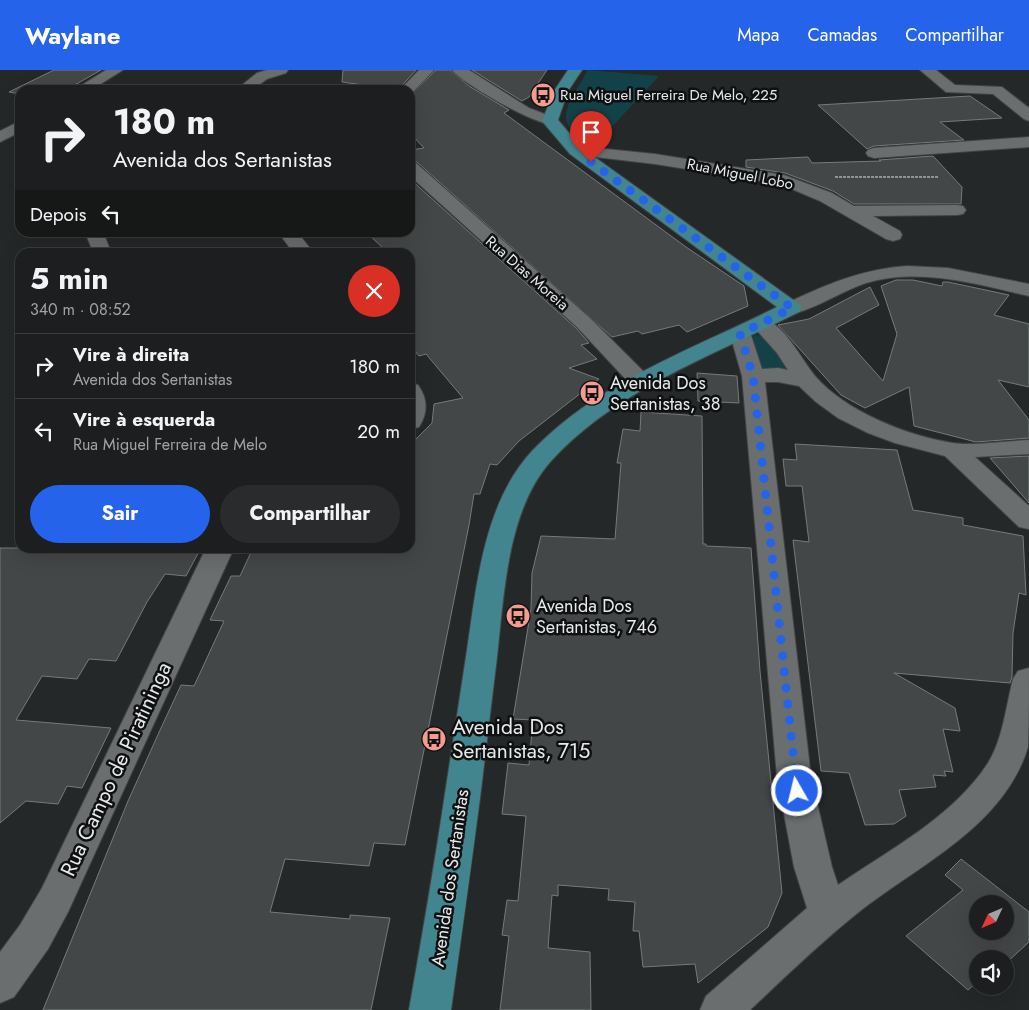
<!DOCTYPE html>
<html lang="pt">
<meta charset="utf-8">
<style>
:root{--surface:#1c1e1f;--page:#292b2c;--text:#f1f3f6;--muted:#a0a2a4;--line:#3a3c3d;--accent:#2563eb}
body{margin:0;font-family:Jost,sans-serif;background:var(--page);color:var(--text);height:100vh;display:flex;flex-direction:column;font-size:19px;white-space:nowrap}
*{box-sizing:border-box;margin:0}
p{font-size:16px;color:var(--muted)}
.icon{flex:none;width:28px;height:28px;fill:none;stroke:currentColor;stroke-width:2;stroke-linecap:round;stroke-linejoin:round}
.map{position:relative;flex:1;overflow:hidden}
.panel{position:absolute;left:15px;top:178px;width:400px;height:305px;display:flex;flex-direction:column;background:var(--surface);border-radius:15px;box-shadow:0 5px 20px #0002,0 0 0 1px var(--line)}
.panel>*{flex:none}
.guide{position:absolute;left:15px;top:15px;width:400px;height:152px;border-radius:15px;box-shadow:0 5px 20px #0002,0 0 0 1px var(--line);background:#1c1e1f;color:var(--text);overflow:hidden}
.needle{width:32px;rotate:226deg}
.buttons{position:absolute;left:969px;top:825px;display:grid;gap:10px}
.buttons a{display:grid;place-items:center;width:45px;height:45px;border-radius:50%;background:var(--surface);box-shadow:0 5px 20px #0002,0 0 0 1px var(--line);font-size:25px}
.pin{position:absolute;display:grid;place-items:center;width:42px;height:42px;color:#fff;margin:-51px -21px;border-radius:50% 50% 50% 0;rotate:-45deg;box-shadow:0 0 5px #0007}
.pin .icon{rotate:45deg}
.me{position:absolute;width:55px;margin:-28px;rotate:352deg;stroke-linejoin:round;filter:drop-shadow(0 0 4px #0008)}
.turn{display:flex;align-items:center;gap:18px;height:105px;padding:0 15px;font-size:22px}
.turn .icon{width:65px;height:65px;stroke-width:2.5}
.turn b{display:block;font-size:35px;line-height:42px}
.then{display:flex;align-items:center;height:48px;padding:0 15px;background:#0003;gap:10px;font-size:19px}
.round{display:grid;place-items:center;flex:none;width:52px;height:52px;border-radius:26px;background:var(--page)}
.headline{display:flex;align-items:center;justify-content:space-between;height:85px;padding:0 15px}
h1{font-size:30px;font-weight:700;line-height:38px}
.button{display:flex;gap:10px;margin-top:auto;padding:10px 15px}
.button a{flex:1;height:58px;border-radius:30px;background:var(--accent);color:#fff;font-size:20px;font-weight:700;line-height:58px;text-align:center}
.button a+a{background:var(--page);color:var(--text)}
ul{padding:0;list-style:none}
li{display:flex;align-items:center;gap:15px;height:65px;padding:0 15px;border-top:1px solid var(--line)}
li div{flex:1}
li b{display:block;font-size:19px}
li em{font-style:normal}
header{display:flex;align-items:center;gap:30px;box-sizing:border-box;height:70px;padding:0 25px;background:var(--accent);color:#fff}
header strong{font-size:24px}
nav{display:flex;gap:28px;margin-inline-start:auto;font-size:18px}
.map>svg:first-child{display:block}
</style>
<header>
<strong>Waylane</strong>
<nav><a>Mapa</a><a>Camadas</a><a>Compartilhar</a></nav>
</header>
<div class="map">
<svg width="1029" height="940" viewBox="0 0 1029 940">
<rect width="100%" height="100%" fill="#252829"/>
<path fill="#134148" d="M 588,0 L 659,6 L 597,73 C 545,57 570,32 588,0 Z
M 756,265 L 765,266 L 791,300 L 762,300 L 751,268 Z"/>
<path fill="#434747" stroke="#757a7a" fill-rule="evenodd" d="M 54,0 L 101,0 L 66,20 L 20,20 L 20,24 L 9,22 Z
M 343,0 L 416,0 L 398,20 L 342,12 Z
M 436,0 L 450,0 L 469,16 L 509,40 L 504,43 L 686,177 L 744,216 L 748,236 L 687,262 L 679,255 L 642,264 L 638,261 L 612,267 L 417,92 L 410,90 L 410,80 L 424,78 L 410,63 L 410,26 Z
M 472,0 L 547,0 L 529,27 L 522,31 Z
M 970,26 L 1002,48 L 940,52 L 964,70 L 874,76 L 867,79 L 818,35 Z
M 933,86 L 962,117 L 961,134 L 854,134 L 833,121 L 785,103 L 746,97 L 746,90 L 808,87 L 812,93 L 881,91 L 879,90 Z
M 410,109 L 576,258 L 589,273 L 581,275 L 597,289 L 569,298 L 599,309 L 519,371 L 497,395 L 490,394 L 480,424 L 474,424 L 469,455 L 405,775 L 374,773 L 369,796 L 285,789 L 270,842 L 350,849 L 350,845 L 390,848 L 371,940 L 43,940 L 128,731 L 161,658 L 181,615 L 194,616 L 224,551 L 210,550 L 231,506 L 240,506 L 253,478 L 410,478 L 410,372 L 416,369 L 432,353 L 434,334 L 463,328 L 426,284 L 419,286 L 410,275 L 410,182 L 387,182 L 366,162 L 410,162 Z
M 896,210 L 913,210 L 942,216 L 943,212 L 948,212 L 1009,225 L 994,245 L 1029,254 L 1029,317 L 998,310 L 1029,350 L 1029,368 L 976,372 L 914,356 L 909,317 L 865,338 L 841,325 L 778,255 L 809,249 L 870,217 L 879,235 L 836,258 L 883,311 L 897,264 L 881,216 Z
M 697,303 L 737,306 L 739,333 L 698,331 Z
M 641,342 L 702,346 L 703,474 L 706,474 L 706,476 L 751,478 L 760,601 L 782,823 L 768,857 L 698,913 L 695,894 L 643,897 L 639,861 L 633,861 L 635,832 L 608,830 L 609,819 L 558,815 L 558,826 L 552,825 L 548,878 L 590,882 L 591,940 L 500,940 L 509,866 L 502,865 L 507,830 L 518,831 L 526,746 L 502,744 L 508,693 L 529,695 L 533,650 L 513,649 L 531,539 L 532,503 L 541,466 L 615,469 L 621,393 L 617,393 L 623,359 L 640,361 Z
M 795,374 L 897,380 L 913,440 L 963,448 L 963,455 L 1023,466 L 1026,525 L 1019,523 L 1013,563 L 1012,607 L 1010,613 L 894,603 L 955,638 L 960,661 L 943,659 L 953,702 L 944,701 L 946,706 L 933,705 L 936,717 L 899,720 L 906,746 L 894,754 L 865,755 L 849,703 L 821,701 L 793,470 L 809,472 L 802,416 L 786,416 L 783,389 L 797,390 Z
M 1029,386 L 1029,433 L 990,388 Z
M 0,478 L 201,478 L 186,506 L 165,504 L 147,532 L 116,591 L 89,589 L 77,609 L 42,606 L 16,650 L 111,658 L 82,718 L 67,716 L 58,734 L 26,731 L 0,753 Z
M 961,789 L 1029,842 L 1029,872 L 1005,894 L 1005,885 L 1001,889 L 978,889 L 978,911 L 968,920 L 906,866 L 963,820 L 945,805 ZM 978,834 L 1005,834 L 1005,861 L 978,861 Z"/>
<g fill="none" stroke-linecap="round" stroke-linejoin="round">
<defs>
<path id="minor" d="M 106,0 L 123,0 L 91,20 L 74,20 Z
M 267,0 L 288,0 L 286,3 L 267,9 L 252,20 L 236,20 L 257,3 Z
M 419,0 L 434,0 L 412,23 L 410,24 L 410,20 L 400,20 Z
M 452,0 L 469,0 L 529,38 L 555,48 L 558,51 L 555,54 C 539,58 462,13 452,0 Z
M 920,0 L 936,0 L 955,15 L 1002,17 L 1029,38 L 1029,51 L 1024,49 L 993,24 L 946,22 Z
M 20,51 L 20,62 L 0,72 L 0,61 Z
M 1029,67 L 1029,77 L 874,88 L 868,86 L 866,83 L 868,80 L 874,78 Z
M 576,76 L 655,84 L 784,105 L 832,123 L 854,136 L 957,135 L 963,136 L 966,140 L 963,144 L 957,145 L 873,146 L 900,161 L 902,165 L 900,169 L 893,171 L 886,169 L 820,131 L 780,114 L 655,94 L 570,84 L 568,81 L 570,78 Z
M 410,92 L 416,93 L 591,249 L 649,307 L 652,312 L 649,317 L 641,319 L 633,317 L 577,257 L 410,106 Z
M 85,162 L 103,162 L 111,182 L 93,182 Z
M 278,162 L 297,162 L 313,182 L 293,182 Z
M 907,196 L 948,198 L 1029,214 L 1029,226 C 977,214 919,197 866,213 C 841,221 818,238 792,244 L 785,242 L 782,238 L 785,234 C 825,215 862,199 907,196 Z
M 762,248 C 784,253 801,289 815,306 C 845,341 907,366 953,373 C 972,376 1008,371 1029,370 L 1029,384 L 975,387 L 1029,436 L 1029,459 L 1019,457 L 945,386 L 895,373 L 868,363 L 838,348 L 816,332 L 799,316 L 778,312 L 765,312 L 811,707 L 832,797 L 838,815 C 889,780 953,747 988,693 C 1003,669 1006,636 1013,609 L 1018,601 L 1029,598 C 1029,616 1029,662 1028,677 C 1004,756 920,794 860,841 C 821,872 786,906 750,940 L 700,940 L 706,926 L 807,838 L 794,797 L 777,707 L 742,306 L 730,264 L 733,259 L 741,258 L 749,259 L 762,299 L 778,298 L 788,300 L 777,283 L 751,254 L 755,250 Z
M 410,313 L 418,315 C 428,329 428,343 419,357 L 410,359 Z
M 206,478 L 234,478 L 68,842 L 48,879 L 14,927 L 0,933 L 0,882 L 20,855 L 42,818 Z"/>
<path id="major" d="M 568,0 L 582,0 L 568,21 L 558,50 L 582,78 L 799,234 L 802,238 L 799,242 C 714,285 617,319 551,391 C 507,440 504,525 497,587 C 491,634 486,681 480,728 C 471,798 461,869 451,940 L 409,940 C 422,866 435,792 446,717 C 453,672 460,626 467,580 C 477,513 484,433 532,381 C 599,311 693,279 777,237 L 570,84 L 542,51 L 554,21 Z"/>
</defs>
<use href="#minor" stroke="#424545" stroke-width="2"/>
<use href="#major" stroke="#424545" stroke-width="2"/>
<path stroke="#909393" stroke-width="2" stroke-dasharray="3 1" stroke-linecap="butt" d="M 835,107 L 939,107"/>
<use href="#minor" fill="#6a6e6f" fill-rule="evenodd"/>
<use href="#major" fill="#43858e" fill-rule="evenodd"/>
</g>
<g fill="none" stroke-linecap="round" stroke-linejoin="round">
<path stroke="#2563eb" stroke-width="9" stroke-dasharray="0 16.2" d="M 591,92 L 792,238 L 740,264 L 753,306 L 797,721"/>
</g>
<defs>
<symbol id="bus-disc" viewBox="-11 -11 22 22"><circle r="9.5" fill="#f59c91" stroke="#0f1011"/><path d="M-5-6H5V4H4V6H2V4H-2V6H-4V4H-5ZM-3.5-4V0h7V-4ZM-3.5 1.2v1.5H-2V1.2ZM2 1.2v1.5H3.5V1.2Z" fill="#111"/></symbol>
</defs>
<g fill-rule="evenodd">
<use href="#bus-disc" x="529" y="11" width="28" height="28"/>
<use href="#bus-disc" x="578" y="309" width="28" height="28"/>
<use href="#bus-disc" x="504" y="532" width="28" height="28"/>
<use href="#bus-disc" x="420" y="655" width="28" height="28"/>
</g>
<g text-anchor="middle" stroke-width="5" stroke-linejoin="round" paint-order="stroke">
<g font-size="15" fill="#e7eaea" stroke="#0f1011" text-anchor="start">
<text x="560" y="30">Rua Miguel Ferreira De Melo, 225</text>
</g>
<g font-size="15" fill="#e7eaea" stroke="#0f1011">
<text transform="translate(740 104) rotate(11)" y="5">Rua Miguel Lobo</text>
<text transform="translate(527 203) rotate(41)" y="5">Rua Dias Moreia</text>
</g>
<g font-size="18" fill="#e7eaea" stroke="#0f1011" text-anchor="start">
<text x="610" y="319">Avenida Dos<tspan x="610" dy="21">Sertanistas, 38</tspan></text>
<text x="536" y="542">Avenida Dos<tspan x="536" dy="21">Sertanistas, 746</tspan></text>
</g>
<g font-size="18" fill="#e7eaea" stroke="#0f1011">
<text transform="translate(450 808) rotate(-82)" y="6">Avenida dos Sertanistas</text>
</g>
<g font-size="21" fill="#e7eaea" stroke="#0f1011" text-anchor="start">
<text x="452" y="664">Avenida Dos<tspan x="452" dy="24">Sertanistas, 715</tspan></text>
</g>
<g font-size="21" fill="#e7eaea" stroke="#0f1011">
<text transform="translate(116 699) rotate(-65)" y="7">Rua Campo de Piratininga</text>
</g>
</g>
</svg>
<div class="buttons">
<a><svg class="needle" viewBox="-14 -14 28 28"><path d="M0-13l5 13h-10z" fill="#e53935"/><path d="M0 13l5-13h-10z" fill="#a0a2a4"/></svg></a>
<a><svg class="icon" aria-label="sound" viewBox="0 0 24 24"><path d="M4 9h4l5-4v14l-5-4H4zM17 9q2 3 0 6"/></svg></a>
</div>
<div class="pin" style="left:591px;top:92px;background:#d93025"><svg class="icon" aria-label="arrive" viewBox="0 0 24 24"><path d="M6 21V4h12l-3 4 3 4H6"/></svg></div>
<svg class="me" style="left:797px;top:721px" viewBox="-20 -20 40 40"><circle r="17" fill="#2563eb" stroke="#fff" stroke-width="3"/><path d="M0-11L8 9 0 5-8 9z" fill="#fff"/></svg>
<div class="guide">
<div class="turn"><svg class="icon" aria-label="right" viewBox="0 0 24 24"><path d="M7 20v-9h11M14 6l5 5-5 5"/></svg><div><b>180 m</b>Avenida dos Sertanistas</div></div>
<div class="then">Depois<svg class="icon" aria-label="left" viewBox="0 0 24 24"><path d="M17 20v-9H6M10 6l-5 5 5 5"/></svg></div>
</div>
<section class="panel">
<div class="headline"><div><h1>5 min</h1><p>340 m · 08:52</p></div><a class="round" style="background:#d93025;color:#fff"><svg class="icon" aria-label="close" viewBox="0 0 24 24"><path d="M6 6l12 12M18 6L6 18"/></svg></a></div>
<ul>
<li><svg class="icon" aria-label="right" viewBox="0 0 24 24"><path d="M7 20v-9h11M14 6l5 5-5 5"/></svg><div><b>Vire à direita</b><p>Avenida dos Sertanistas</p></div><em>180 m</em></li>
<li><svg class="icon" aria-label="left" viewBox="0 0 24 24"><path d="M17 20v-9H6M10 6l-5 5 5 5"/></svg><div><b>Vire à esquerda</b><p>Rua Miguel Ferreira de Melo</p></div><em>20 m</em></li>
</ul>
<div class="button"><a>Sair</a><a>Compartilhar</a></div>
</section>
</div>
